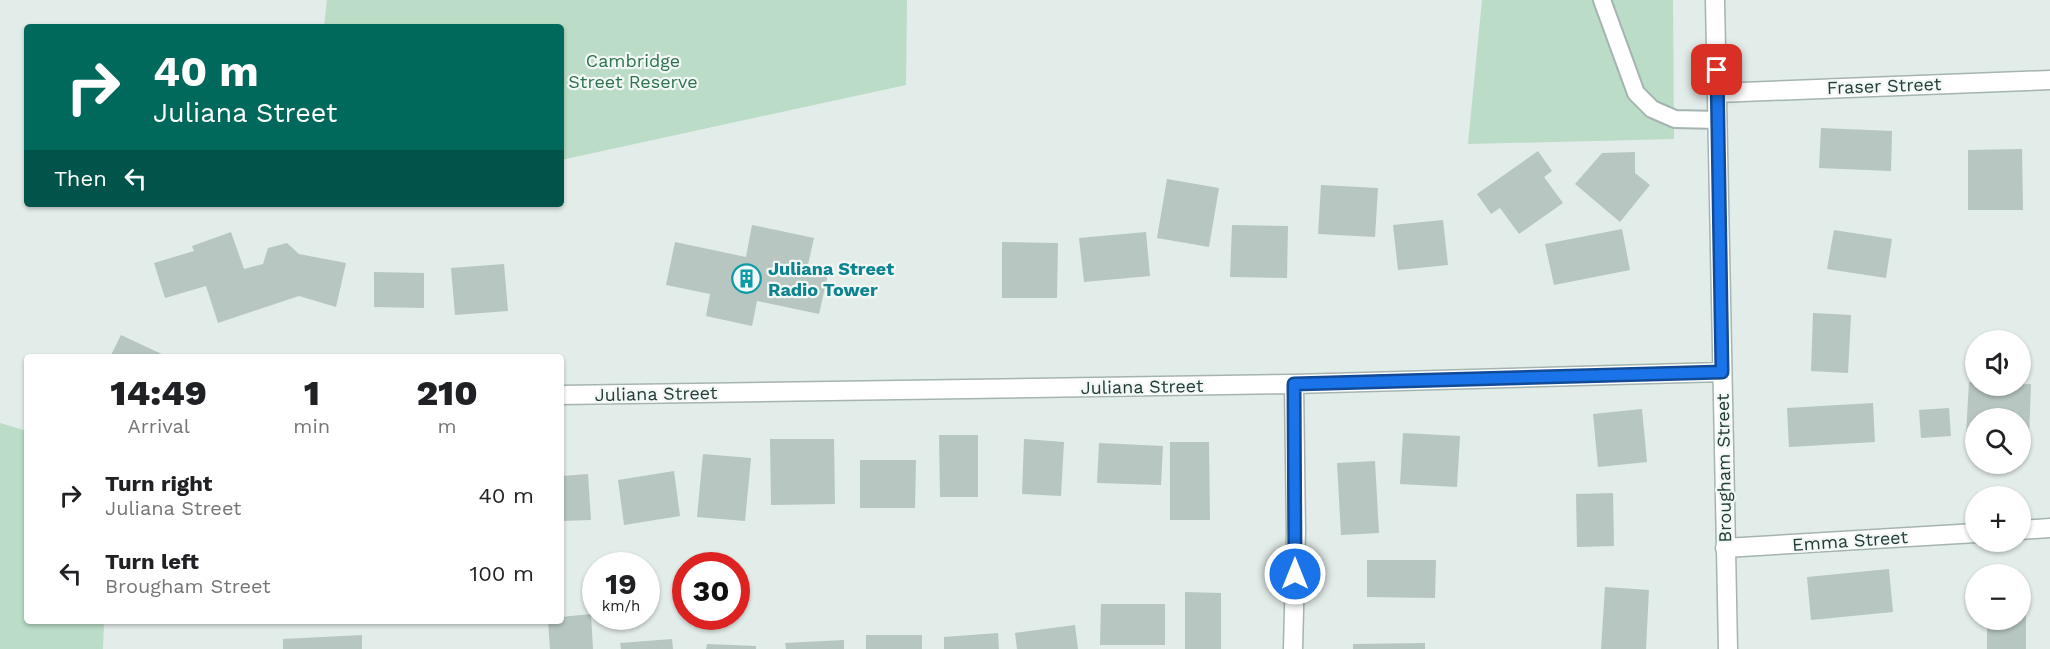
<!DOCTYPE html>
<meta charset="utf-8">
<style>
:root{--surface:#fff;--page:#f6f6f6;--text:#202124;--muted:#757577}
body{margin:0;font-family:"Work Sans",sans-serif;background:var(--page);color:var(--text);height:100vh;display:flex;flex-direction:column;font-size:22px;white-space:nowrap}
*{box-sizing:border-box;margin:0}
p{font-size:20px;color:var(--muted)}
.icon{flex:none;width:33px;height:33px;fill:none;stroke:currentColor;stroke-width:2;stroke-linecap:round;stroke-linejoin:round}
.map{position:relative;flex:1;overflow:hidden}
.drawer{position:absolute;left:24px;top:354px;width:540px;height:270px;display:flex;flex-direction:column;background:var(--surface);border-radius:6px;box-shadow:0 2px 4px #0004}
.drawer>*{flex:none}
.top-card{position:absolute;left:24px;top:24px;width:540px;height:183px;border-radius:6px;box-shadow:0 2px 4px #0004;background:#00695c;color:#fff;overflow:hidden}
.tools{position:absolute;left:1965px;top:330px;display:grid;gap:12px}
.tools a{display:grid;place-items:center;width:66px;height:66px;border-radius:50%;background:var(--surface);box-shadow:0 2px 4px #0004;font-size:30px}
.speed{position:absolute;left:582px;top:552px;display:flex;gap:12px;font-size:30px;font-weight:700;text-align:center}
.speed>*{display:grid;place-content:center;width:78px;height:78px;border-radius:50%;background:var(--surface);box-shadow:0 2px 4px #0004;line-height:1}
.speed small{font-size:15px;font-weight:400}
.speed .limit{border:9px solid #d22;background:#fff;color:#111}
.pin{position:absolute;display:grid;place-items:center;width:51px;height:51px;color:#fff;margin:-26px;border-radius:12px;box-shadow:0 3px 9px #0006}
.me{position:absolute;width:66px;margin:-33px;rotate:0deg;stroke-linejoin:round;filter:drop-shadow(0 0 4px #0008)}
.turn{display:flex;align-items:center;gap:21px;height:126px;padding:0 30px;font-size:27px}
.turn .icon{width:78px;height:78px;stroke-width:2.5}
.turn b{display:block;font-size:42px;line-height:51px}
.then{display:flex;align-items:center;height:57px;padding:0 30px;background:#0003;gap:12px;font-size:22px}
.eta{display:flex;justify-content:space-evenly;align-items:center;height:102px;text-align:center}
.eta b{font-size:36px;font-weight:800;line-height:42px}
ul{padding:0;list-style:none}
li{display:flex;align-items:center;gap:18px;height:78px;padding:0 30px}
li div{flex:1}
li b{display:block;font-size:22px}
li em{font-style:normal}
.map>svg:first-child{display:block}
</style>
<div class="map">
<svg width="2050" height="649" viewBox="0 0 2050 649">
<rect width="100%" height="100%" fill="#e2ece8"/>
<path fill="#bbdcc6" d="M 327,0 L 907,0 L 906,85 L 561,160 L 561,27 L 324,27 Z
M 1482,0 L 1673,0 L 1674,139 L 1468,144 Z
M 0,423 L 27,431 L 27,621 L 104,621 L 103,649 L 0,649 Z"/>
<path fill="#b7c6c1" d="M 1821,128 L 1892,131 L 1891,171 L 1819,168 Z
M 2022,149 L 2023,210 L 1968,210 L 1968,150 Z
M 1538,151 L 1552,171 L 1544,177 L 1563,203 L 1519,234 L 1500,208 L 1491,214 L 1477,194 Z
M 1635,152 L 1635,173 L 1650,185 L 1620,222 L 1575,184 L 1602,153 Z
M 1167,179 L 1219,188 L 1209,247 L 1157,238 Z
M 1321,185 L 1378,188 L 1375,237 L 1318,234 Z
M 1443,220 L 1448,265 L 1398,270 L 1393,225 Z
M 752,225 L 814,238 L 807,269 L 828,274 L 819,314 L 757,301 L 752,326 L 706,316 L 710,294 L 666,285 L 675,242 L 746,257 Z
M 1232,225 L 1288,226 L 1287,278 L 1230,277 Z
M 1622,229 L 1630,270 L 1554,285 L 1545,244 Z
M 1834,230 L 1892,239 L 1886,278 L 1827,269 Z
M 231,232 L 244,269 L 263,264 L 268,248 L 287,243 L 299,254 L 346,263 L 336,307 L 299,296 L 218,323 L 206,286 L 165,298 L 154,263 L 194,251 L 192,246 Z
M 1146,232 L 1150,276 L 1084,282 L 1079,238 Z
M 1002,242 L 1058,243 L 1057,298 L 1002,298 Z
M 504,264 L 508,311 L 455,315 L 451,268 Z
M 374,272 L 424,273 L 424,308 L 374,307 Z
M 1813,313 L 1851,315 L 1848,373 L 1811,371 Z
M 121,335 L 168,357 L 110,357 Z
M 1969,382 L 1976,382 L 1976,386 L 2031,384 L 2029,437 L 2020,436 L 2020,418 L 1976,418 L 1976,435 L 1966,434 Z
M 1873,403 L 1875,442 L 1789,447 L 1787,408 Z
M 1949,408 L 1951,436 L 1921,438 L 1919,410 Z
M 1642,409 L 1647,462 L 1598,467 L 1593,414 Z
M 1403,433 L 1460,436 L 1457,487 L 1400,484 Z
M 939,435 L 978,435 L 978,497 L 940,497 Z
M 770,439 L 834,439 L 835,504 L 771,505 Z
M 1024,439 L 1064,442 L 1061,496 L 1022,494 Z
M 1170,442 L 1209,442 L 1210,520 L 1170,520 Z
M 1099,443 L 1163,446 L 1161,485 L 1097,483 Z
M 703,454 L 751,458 L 745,521 L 697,517 Z
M 860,460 L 916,460 L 915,508 L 860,508 Z
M 1375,461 L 1379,533 L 1341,535 L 1337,463 Z
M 674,471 L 680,516 L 624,525 L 618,480 Z
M 588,474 L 591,520 L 561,521 L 561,476 Z
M 1613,493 L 1614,546 L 1577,547 L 1576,494 Z
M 1367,560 L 1436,560 L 1435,598 L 1367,597 Z
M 1889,569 L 1893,612 L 1811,620 L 1807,577 Z
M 1605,587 L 1649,590 L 1646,649 L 1601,649 Z
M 2020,589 L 2026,589 L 2026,649 L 1987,649 L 1987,620 L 2020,620 Z
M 1185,592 L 1221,593 L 1221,649 L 1185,649 Z
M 1101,604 L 1165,604 L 1165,645 L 1100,645 Z
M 591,614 L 593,649 L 550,649 L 548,621 L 561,621 L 561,617 Z
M 1075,625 L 1078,649 L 1017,649 L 1015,633 Z
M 998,633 L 999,649 L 944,649 L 944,637 Z
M 362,635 L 362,649 L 283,649 L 283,639 Z
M 866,635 L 922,635 L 922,649 L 866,649 Z
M 672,639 L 673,649 L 621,649 L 620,643 Z
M 844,640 L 844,649 L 786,649 L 785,643 Z
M 1425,643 L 1425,649 L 1353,649 L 1353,644 Z
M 707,644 L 756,646 L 756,649 L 706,649 Z"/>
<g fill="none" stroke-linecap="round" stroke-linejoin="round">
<defs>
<path id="service" d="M 1602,0 L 1636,93 L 1652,109 L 1675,119 L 1718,120"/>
<path id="minor" d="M 1715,0 L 1728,649
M 1717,93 L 2050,80
M 561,395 L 1294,384 L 1722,372
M 2020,530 L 2050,528
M 1725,548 L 1976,533
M 1293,649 L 1296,531 L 1294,384"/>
</defs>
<use href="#service" stroke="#a5b4af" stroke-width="20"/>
<use href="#minor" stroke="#a5b4af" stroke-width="21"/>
<use href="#service" stroke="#fff" stroke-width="16"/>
<use href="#minor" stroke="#fff" stroke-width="18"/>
</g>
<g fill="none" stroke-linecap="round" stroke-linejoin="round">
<defs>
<path id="route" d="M 1295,574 L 1294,384 L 1722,372 L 1717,70"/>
</defs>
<use href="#route" stroke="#114b97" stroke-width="15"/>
<use href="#route" stroke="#1a73e8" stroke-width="10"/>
</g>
<defs>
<symbol id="building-ring" viewBox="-11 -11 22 22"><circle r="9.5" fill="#f2f8f6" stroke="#0f9aa8" stroke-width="1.5"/><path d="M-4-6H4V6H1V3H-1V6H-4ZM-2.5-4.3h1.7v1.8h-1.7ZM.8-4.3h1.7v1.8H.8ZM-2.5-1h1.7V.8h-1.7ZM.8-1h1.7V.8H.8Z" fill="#0f9aa8"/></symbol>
</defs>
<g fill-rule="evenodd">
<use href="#building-ring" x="730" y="262" width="33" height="33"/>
</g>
<g text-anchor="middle" stroke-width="4.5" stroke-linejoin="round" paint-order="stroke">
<g font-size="18" fill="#2d724d" stroke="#f2f8f6">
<text x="633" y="67">Cambridge<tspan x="633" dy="21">Street Reserve</tspan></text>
</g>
<g font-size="18" fill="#223c37" stroke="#f2f8f6">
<text transform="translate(1884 86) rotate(-2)" y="6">Fraser Street</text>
<text transform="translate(1142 387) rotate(-1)" y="6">Juliana Street</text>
<text transform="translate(656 394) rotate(-1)" y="6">Juliana Street</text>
<text transform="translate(1724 468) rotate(-91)" y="6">Brougham Street</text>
<text transform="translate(1850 541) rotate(-4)" y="6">Emma Street</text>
</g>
<g font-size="18" font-weight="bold" fill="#0d838f" stroke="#f2f8f6" text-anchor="start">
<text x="768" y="275">Juliana Street<tspan x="768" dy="21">Radio Tower</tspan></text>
</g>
</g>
</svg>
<div class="tools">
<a><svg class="icon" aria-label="sound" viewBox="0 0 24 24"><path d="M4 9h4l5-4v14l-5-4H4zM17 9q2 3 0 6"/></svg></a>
<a><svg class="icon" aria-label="search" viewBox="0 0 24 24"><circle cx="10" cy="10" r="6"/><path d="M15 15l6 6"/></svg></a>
<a>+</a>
<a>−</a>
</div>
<div class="speed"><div>19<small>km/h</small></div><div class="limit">30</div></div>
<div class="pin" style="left:1717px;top:70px;background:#d93025"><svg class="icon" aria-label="arrive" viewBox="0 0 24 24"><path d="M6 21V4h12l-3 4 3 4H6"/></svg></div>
<svg class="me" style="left:1295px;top:574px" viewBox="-20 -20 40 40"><circle r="17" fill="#1a73e8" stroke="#fff" stroke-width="3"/><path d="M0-11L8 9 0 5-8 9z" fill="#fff"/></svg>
<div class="top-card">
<div class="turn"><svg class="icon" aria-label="right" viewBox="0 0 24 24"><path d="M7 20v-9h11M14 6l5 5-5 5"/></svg><div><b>40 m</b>Juliana Street</div></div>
<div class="then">Then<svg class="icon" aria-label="left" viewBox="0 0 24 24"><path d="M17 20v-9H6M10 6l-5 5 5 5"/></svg></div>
</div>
<section class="drawer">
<div class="eta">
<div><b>14:49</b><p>Arrival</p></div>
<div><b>1</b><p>min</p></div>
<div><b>210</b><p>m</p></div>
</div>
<ul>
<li><svg class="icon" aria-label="right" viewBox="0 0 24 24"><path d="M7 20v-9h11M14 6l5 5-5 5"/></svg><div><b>Turn right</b><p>Juliana Street</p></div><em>40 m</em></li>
<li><svg class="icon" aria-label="left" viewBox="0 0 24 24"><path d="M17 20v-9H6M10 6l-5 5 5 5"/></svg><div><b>Turn left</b><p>Brougham Street</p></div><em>100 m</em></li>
</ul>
</section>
</div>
